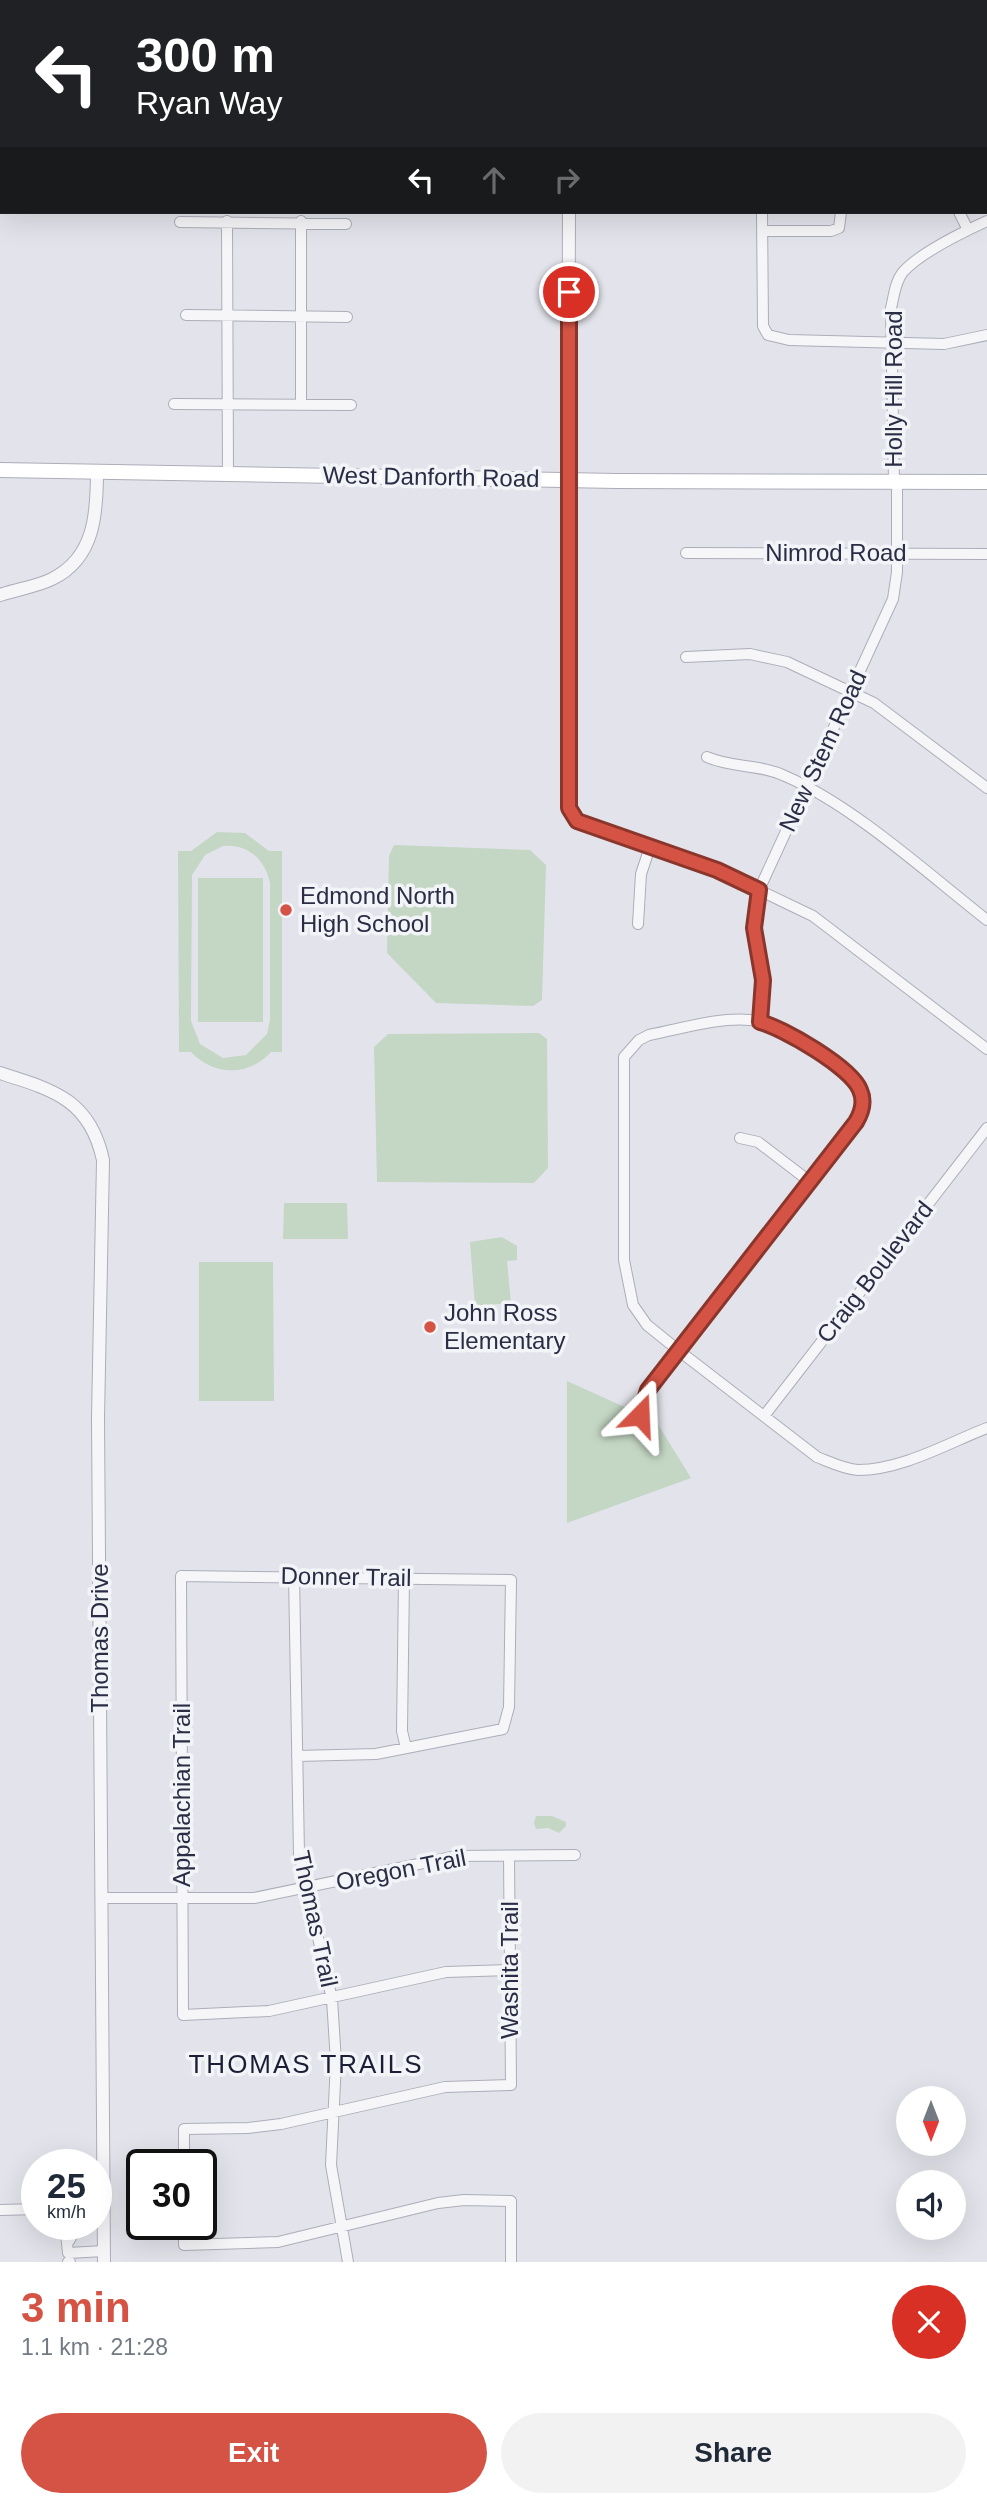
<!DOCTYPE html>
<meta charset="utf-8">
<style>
:root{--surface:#fff;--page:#f2f2f3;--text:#1f2937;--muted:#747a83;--accent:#d45344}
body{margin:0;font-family:Arial,sans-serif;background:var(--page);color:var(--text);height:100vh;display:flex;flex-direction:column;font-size:26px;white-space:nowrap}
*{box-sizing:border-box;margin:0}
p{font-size:23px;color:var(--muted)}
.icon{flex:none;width:38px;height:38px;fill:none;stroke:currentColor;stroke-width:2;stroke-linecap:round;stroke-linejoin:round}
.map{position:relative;height:2262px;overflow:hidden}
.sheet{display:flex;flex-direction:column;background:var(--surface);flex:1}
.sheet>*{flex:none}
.banner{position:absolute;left:0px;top:0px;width:987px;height:214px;box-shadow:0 7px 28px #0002;background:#202124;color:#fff;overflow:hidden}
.needle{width:46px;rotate:180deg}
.buttons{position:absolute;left:896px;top:2086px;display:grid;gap:14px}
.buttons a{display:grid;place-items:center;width:70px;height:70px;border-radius:50%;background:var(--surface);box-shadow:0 7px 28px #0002;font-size:35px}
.speed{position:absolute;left:21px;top:2149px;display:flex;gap:14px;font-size:35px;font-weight:700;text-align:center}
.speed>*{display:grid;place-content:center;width:91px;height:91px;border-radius:50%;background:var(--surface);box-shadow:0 7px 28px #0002;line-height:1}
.speed small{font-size:18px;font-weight:400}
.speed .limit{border:4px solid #111;border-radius:10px;background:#fff;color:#111}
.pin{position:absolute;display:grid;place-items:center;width:60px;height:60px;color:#fff;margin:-30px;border:4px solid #fff;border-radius:50%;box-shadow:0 2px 7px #0007}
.me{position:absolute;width:77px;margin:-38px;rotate:21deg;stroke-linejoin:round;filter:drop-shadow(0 0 5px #0008)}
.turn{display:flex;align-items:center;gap:24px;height:147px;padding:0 21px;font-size:32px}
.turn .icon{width:91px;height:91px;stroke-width:2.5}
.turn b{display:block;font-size:49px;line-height:60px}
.lanes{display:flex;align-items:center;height:66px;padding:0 21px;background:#0003;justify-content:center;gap:35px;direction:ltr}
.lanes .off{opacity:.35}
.round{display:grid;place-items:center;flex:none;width:74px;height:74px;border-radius:37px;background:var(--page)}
.overview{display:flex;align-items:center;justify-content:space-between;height:119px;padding:0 21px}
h1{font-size:42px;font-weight:800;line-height:52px;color:var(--accent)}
.cta{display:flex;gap:14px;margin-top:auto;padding:14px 21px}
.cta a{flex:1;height:80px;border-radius:42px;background:var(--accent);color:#fff;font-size:28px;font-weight:800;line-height:80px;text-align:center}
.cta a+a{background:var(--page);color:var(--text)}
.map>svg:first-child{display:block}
</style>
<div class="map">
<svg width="987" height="2262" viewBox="0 0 987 2262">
<rect width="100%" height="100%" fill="#e3e4eb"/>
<path fill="#c4d6c4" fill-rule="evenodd" d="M 217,832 L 245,833 L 269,851 L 282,851 L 282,1052 L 271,1052 C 248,1077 214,1076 191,1052 L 179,1052 L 178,851 L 191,851 ZM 223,846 C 248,844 265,859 270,883 L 270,1020 L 267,1034 L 246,1055 L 223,1058 L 200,1044 L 191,1021 L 192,875 L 205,855 Z
M 394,845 L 530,850 L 546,865 L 542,1000 L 533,1006 L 436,1003 L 387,953 L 389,856 Z
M 198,878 L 263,878 L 263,1022 L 198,1022 Z
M 539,1033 L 547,1039 L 548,1168 L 534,1183 L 377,1182 L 374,1047 L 388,1034 Z
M 284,1203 L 347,1203 L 348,1239 L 283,1239 Z
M 502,1237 L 517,1246 L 517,1260 L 507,1261 L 511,1303 L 475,1306 L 470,1242 Z
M 199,1262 L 273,1262 L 274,1401 L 199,1401 Z
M 567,1381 L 629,1409 L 628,1419 L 636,1429 L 646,1430 L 656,1421 L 691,1478 L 567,1523 Z
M 536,1816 L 552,1816 L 566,1822 L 566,1826 L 559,1833 L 548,1828 L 536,1829 L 534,1823 Z"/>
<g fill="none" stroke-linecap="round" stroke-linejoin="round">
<path stroke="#9da8cc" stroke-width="2.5" d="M 919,2 L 922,0"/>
<defs>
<path id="minor" d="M 637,0 L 637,2
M 825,2 L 828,0
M 985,38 L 987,38
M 762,212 L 763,326 L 768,335 L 789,340 L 944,344 L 987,335
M 959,212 L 968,230
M 227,221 L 228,473
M 301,221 L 301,405
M 180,222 L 346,224
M 762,231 L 831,231 L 839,228 L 841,212
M 186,315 L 347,317
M 174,404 L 351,405
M 568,480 L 569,808 L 577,821 L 717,870 L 813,916 L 987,1049
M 894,481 L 891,308 C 894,296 895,282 903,272 C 920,253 963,232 987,221
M 686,553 L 987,554
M 686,657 L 750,654 L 787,662 L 874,703 L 987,788
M 707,757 C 732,768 760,764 785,776 C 854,806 927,873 987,920
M 638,924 L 641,874 L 650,847
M 760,1022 C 767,974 750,938 759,890 L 893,599 L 897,572 L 897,481
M 740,1138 L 758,1142 L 809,1181
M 641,1415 L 647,1390 L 856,1122 C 862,1112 865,1102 861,1091 C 852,1066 777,1023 750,1020 C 717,1017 681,1029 649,1035 L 639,1040 L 624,1057 L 624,1260 L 633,1305 L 647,1325 L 678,1350 L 817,1457 C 830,1462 844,1469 858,1470 C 902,1470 948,1443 987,1428
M 764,1416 L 987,1128
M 294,1575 L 299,1854 L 332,1999 L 336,2062 L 331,2165 L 348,2262
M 404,1579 L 402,1731 L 406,1748
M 297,1756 L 376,1754 L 503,1729 L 509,1707 L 511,1580 L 181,1576 L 183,2015 L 269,2011 L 446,1972 L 510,1970
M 102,1898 L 254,1898 L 457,1856 L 575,1855
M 184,2165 L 184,2129 L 248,2128 L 281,2124 L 445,2087 L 511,2085 L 509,1856
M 0,2210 L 37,2209
M 65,2224 L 68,2253 L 104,2251
M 184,2224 L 184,2245 L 278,2242 L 438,2203 L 464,2200 L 511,2201 L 511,2262
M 69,2241 L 73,2234 L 73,2224
M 68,2262 L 70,2262"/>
<path id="tertiary" d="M 568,0 L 568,2
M 568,480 L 569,212
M 0,595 C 17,589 36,587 52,579 C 95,558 97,513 97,471
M 0,1073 C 54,1090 90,1100 103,1160 L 98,1418 L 104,2262"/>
<path id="secondary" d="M 0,470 L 617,481 L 987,482"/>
</defs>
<use href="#minor" stroke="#acadb9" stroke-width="12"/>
<use href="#tertiary" stroke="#acadb9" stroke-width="14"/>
<use href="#secondary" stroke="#acadb9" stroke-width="16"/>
<use href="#minor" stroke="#f6f6f9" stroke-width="10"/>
<use href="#tertiary" stroke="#f6f6f9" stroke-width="12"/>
<use href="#secondary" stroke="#fff" stroke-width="14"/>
</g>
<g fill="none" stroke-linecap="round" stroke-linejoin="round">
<defs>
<path id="route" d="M 569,292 L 569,808 L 577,821 L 717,870 L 759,890 L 754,928 L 763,980 L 760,1022 C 783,1028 851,1067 860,1090 C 865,1101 862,1112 856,1122 L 648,1390 L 640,1415"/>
</defs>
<use href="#route" stroke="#8a362c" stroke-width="18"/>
<use href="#route" stroke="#d45344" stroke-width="12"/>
</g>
<g fill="#d45344" stroke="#f3f4f8" stroke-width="2.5">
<circle cx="286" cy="910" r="7"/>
<circle cx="430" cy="1327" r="7"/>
</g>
<g text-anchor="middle" stroke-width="7" stroke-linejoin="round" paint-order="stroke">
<g font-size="24" fill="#2a2d44" stroke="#f3f4f8">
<text transform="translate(894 389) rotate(-90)" y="8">Holly Hill Road</text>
<text transform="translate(431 477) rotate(1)" y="8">West Danforth Road</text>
<text x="836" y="561">Nimrod Road</text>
<text transform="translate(823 751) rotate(-65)" y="8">New Stem Road</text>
<text transform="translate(875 1272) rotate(-52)" y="8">Craig Boulevard</text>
<text transform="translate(346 1577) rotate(1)" y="8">Donner Trail</text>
<text transform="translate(100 1638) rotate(-90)" y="8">Thomas Drive</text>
<text transform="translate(182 1795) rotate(-90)" y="8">Appalachian Trail</text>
<text transform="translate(401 1870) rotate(-11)" y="8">Oregon Trail</text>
<text transform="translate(315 1919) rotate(78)" y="8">Thomas Trail</text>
<text transform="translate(510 1970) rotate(-90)" y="8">Washita Trail</text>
</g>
<g font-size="24" fill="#2a2d44" stroke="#f3f4f8" text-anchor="start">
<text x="300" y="904">Edmond North<tspan x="300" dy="28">High School</tspan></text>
<text x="444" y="1321">John Ross<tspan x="444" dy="28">Elementary</tspan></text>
</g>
<g font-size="26" letter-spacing="2" fill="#1c1e35" stroke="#f3f4f8">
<text x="306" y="2073">THOMAS TRAILS</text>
</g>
</g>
</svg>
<div class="buttons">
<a><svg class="needle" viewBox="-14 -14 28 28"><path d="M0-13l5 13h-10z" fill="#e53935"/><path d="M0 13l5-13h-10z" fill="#747a83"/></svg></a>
<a><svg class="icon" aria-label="sound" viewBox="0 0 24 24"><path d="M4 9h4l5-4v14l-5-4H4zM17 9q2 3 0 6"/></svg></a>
</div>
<div class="speed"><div>25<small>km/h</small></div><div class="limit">30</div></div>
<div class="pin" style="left:569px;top:292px;background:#d93025"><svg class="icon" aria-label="arrive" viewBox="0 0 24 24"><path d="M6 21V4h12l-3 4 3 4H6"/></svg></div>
<svg class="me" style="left:640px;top:1415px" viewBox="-20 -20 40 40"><path d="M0-17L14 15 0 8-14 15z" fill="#d45344" stroke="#fff" stroke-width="4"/></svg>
<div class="banner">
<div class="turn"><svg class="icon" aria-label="left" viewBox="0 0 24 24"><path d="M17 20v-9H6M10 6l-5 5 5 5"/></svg><div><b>300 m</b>Ryan Way</div></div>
<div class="lanes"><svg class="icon" aria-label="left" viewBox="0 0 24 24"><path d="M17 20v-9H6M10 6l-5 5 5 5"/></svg><svg class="icon off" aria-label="ahead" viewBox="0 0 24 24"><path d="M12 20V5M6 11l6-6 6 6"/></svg><svg class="icon off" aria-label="right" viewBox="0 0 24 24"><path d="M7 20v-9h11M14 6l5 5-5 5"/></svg></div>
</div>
</div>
<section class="sheet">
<div class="overview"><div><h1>3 min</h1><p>1.1 km · 21:28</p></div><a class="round" style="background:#d93025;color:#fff"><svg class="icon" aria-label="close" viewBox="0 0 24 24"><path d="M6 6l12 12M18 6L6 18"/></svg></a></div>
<div class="cta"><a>Exit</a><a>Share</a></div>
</section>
